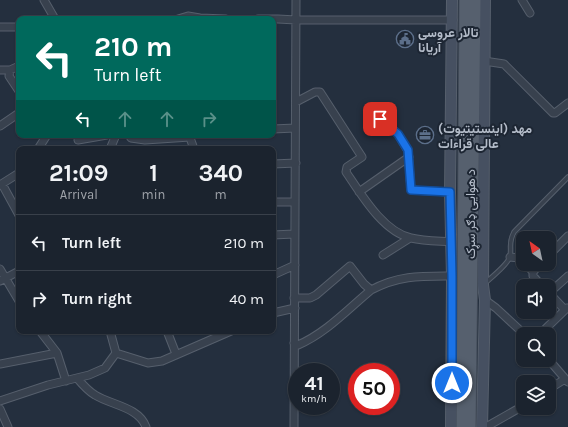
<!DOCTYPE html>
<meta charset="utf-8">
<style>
:root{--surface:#1b232e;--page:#282f3a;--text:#f1f3f6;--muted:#a0a4aa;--line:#39404a}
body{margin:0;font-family:Karla,Vazirmatn,sans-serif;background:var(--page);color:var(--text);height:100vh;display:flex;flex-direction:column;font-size:15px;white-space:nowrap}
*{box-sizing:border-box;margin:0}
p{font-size:13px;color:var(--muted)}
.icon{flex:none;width:22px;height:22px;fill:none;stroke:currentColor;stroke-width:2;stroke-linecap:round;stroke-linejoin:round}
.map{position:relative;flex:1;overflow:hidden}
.panel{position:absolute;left:16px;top:146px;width:260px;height:188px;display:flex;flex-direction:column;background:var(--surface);border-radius:8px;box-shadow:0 1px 3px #0004,0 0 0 1px var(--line)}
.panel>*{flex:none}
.banner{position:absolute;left:16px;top:16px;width:260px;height:122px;border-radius:8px;box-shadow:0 1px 3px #0004,0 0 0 1px var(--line);background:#00695c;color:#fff;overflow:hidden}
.needle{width:26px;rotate:327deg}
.tools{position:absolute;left:516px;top:231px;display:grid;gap:8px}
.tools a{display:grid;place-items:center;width:40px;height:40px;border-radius:8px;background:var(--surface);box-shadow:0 1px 3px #0004,0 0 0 1px var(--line);font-size:20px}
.speed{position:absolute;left:288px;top:363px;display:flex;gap:8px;font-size:20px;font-weight:700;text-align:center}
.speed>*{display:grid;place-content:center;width:52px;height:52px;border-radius:50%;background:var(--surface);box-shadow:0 1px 3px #0004,0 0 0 1px var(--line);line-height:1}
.speed small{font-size:10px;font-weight:400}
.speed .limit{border:6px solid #d22;background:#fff;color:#111}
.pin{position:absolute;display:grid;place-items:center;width:34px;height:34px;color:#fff;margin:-17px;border-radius:8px;box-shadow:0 2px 6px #0006}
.me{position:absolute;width:44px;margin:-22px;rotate:0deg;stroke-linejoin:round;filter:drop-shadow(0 0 3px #0008)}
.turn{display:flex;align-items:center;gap:14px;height:84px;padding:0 12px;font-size:18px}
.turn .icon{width:52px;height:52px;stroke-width:2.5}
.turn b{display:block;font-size:28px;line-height:34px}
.lanes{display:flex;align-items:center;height:38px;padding:0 12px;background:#0003;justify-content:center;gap:20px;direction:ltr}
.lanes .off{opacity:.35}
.eta{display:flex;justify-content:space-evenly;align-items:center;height:68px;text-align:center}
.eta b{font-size:24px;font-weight:700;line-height:28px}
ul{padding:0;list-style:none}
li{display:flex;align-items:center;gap:12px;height:56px;padding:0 12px;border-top:1px solid var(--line)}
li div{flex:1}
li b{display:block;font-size:15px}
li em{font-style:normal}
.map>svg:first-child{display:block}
</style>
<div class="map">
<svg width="568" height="427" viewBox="0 0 568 427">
<rect width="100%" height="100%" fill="#242f3e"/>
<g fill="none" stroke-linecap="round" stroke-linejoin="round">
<defs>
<path id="lane" d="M 485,283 C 492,277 507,265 510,257 C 512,247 508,243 514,232 L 568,177"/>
<path id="street" d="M 44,0 L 55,19
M 522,0 L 530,13
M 178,19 L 188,16 L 200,18 L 226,19
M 258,19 L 278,19 L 296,20 L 453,20
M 0,27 L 19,27
M 484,61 L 504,64 L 553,113 L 555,113 L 568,103
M 0,70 L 10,70 L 19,66
M 10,70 L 9,76 L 19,91
M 296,102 L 315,92 L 320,92 L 362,157 L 347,167 L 346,172 C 361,194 383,232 411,238 C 424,241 438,241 451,242
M 380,119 L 398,134 L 408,151 L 411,190 L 450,192
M 0,126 L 19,113
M 273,129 L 295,128
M 129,135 L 131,138 L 145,140 L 190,137
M 189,135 L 194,149
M 78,140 L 107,135
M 38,149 L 47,135
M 110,149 L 116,135
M 273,164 L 296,163
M 2,184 L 19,215
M 0,185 L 19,173
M 359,192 L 409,157
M 273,202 L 295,202
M 273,235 L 294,234
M 383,255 L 410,238
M 549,255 L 568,236
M 510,257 L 519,258 L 523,261
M 526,264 L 533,272 L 533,276 L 542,286
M 0,269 L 19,301
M 533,272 L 540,264
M 273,275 L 295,265
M 0,281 L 19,271
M 294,298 L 310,298 L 316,295 L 350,266 L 364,284 L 371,290
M 485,300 L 496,308 L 524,334
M 565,310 L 549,293 L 568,276
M 273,313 L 295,308
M 40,331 L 57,353 L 66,381
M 110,331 L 116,353
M 167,331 L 176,354
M 540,334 L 567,308
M 294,343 L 298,345 C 326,333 348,309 371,290 C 399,275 421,276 452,276
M 116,353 L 148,363 L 162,361 L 231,331
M 549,360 L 568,382
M 0,364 L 57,353
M 77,378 C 82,384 88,391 95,395 C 111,405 139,407 146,427
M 549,389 L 565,379
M 0,401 L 48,385 L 89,375 L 105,368 L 116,353
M 0,409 L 8,427
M 294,427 L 296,0
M 486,427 L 523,406"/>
<path id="secondary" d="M 451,427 L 452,276 L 450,192 L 452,0
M 482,427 L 485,300 L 483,285 L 485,0"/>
<path id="primary" d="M 462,427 L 465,0
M 470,427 L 475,0"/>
</defs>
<use href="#lane" stroke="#565f6c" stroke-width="5.5"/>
<use href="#street" stroke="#565f6c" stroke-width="9"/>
<use href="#secondary" stroke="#565f6c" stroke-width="12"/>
<use href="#primary" stroke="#414a57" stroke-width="13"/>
<use href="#lane" stroke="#38414e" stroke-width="3.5"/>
<use href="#street" stroke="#38414e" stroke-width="7"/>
<use href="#secondary" stroke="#465061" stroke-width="10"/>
<use href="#primary" stroke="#56606e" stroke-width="11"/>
</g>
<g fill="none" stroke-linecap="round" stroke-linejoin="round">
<defs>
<path id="route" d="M 380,119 L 398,134 L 408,150 L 411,190 L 450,192 L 452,276 L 452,383"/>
</defs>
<use href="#route" stroke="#114b97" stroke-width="10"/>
<use href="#route" stroke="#1a73e8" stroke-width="7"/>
</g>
<defs>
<symbol id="civic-ring" viewBox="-11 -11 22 22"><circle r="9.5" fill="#1d2633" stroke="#5c6f8a" stroke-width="1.5"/><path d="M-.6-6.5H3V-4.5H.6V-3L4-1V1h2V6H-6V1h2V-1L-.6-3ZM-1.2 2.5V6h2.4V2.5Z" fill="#5c6f8a"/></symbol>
<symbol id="office-ring" viewBox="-11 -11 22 22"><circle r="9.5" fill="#1d2633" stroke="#5c6f8a" stroke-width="1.5"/><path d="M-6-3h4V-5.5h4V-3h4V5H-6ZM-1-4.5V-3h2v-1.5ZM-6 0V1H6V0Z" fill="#5c6f8a"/></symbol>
</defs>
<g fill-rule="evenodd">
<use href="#civic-ring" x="395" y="29" width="20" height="20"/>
<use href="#office-ring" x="415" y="125" width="20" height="20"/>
</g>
<g text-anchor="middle" stroke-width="4" stroke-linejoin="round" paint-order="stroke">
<g font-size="13" font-weight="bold" fill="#b4bcc9" stroke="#1d2633" text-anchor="start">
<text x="418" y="37">تالار عروسی<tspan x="418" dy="15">آریانا</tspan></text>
<text x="438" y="133">مهد (اینستیتیوت)<tspan x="438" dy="15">عالی قراءات</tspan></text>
</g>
<g font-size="13" fill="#b4bcc9" stroke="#1d2633">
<text transform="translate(470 214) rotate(-90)" y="5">د هوایی ډګر سړک</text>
</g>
</g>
</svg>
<div class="tools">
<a><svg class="needle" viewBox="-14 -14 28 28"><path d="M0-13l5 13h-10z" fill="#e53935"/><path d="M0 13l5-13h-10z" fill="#a0a4aa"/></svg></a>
<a><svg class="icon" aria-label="sound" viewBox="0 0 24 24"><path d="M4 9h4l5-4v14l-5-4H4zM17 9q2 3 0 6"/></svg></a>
<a><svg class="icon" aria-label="search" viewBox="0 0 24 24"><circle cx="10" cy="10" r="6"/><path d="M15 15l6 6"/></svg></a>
<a><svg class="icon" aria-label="layers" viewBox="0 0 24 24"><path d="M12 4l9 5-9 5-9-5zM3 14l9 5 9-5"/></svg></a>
</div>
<div class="speed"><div>41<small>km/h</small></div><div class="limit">50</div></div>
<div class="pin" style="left:380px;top:119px;background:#d93025"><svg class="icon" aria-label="arrive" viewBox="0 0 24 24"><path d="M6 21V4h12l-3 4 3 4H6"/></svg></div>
<svg class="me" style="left:452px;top:383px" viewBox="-20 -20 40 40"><circle r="17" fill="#1a73e8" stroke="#fff" stroke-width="3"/><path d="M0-11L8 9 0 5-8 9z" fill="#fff"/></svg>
<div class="banner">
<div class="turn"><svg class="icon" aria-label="left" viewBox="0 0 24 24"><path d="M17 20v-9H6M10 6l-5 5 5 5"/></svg><div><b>210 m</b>Turn left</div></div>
<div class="lanes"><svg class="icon" aria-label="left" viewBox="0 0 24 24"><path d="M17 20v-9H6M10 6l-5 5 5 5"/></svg><svg class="icon off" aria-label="ahead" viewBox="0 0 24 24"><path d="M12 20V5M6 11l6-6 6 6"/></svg><svg class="icon off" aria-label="ahead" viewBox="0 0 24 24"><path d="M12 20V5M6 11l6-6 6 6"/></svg><svg class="icon off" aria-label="right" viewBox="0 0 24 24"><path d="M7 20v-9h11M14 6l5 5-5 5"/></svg></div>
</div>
<section class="panel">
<div class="eta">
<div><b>21:09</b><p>Arrival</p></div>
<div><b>1</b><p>min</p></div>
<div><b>340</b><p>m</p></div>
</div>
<ul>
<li><svg class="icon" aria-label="left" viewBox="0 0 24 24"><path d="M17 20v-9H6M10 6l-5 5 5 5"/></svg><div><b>Turn left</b></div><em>210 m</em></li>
<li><svg class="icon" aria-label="right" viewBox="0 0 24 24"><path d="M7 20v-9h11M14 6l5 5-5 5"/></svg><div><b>Turn right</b></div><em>40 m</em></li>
</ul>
</section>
</div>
